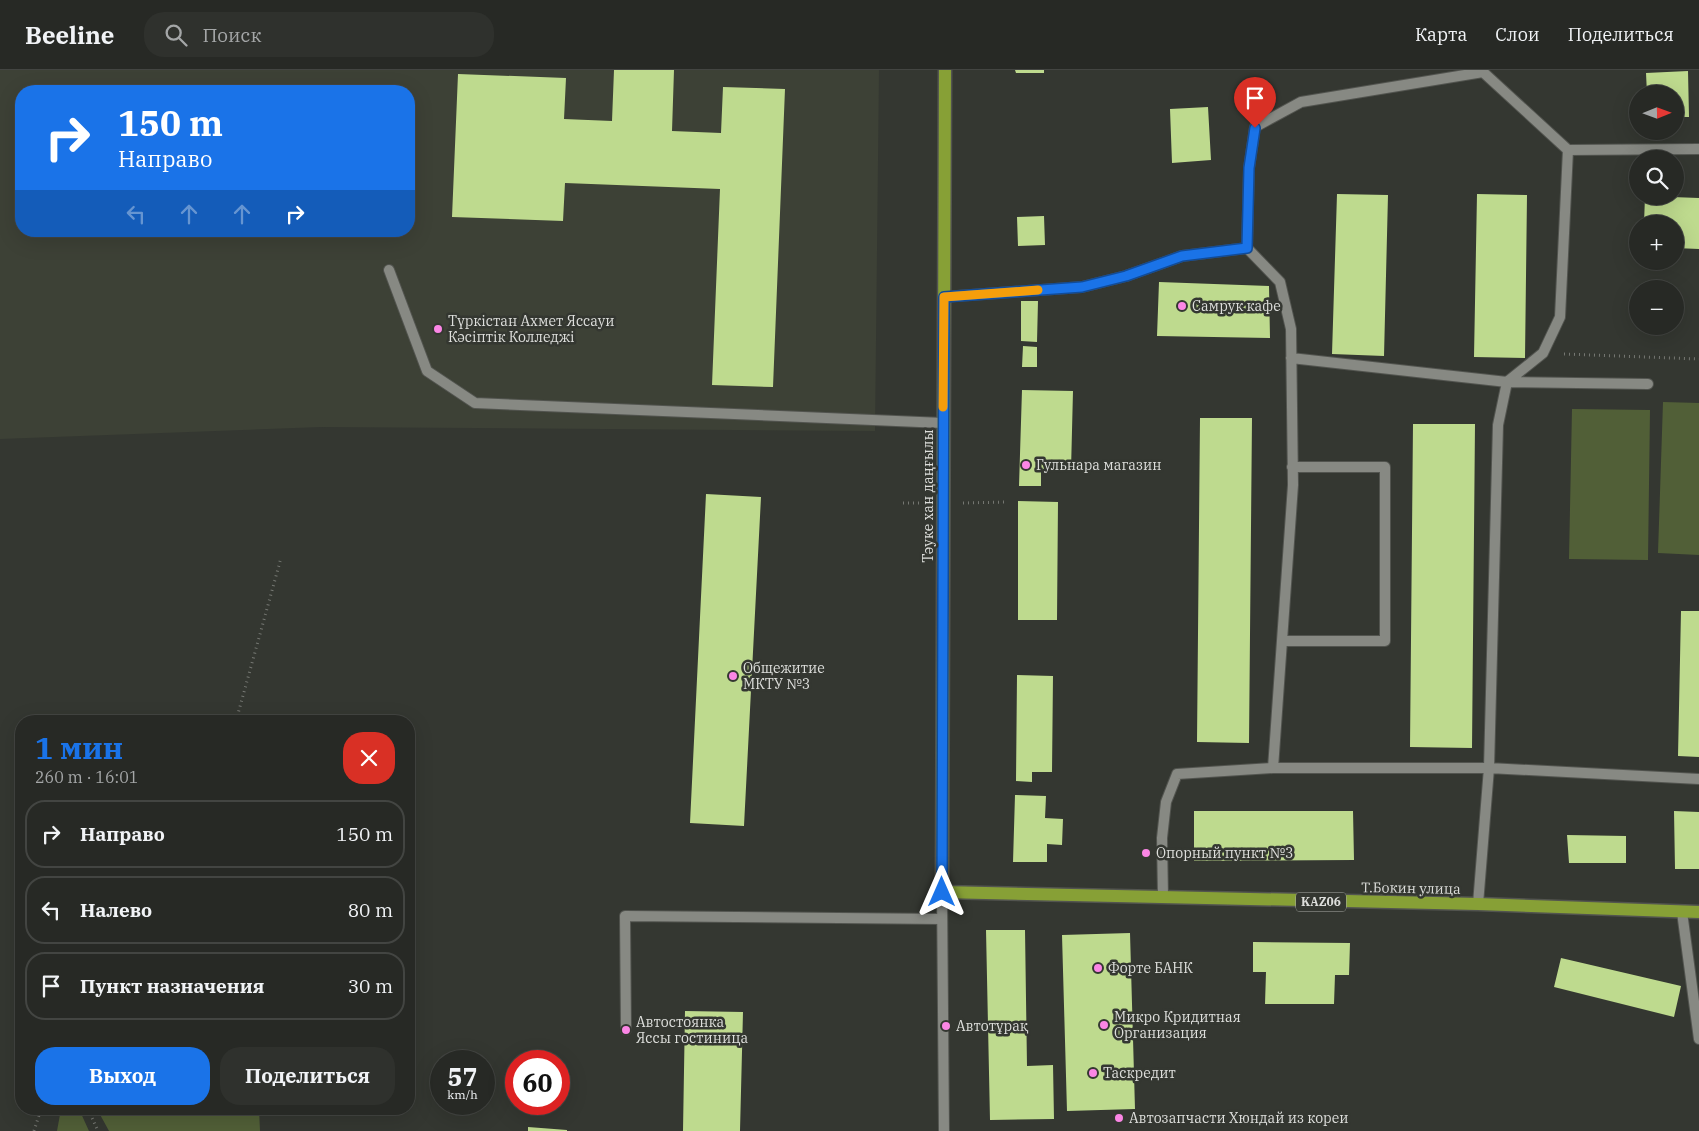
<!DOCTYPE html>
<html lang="ru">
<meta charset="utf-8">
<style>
:root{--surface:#272925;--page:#2f312d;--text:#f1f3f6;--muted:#a4a6a7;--line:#434542;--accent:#1a73e8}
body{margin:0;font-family:"IBM Plex Serif",serif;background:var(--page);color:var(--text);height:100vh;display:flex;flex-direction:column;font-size:19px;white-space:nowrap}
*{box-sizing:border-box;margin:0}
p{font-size:16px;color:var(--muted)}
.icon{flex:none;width:28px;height:28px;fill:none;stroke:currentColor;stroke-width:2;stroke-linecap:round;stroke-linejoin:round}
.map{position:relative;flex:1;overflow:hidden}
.details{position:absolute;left:15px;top:645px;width:400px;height:400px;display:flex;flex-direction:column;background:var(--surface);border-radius:20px;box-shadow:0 5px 20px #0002,0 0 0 1px var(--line)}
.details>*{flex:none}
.hud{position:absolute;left:15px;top:15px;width:400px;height:152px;border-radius:20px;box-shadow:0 5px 20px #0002,0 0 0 1px var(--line);background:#1a73e8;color:#fff;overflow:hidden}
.needle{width:32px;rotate:89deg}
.fabs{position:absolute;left:1629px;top:15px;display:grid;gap:10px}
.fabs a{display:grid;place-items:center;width:55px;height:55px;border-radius:50%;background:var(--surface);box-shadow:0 5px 20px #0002,0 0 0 1px var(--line);font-size:25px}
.speed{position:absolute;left:430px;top:980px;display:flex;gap:10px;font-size:25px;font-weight:700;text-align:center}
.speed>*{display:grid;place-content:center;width:65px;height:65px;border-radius:50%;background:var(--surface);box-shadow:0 5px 20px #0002,0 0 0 1px var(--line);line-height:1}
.speed small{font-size:12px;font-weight:400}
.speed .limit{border:8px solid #d22;background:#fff;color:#111}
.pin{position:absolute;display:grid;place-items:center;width:42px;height:42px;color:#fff;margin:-51px -21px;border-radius:50% 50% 50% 0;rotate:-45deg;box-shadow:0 0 5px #0007}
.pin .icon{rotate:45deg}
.me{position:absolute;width:55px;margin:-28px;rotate:0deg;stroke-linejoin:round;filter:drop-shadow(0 0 4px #0008)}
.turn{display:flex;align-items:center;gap:18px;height:105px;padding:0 20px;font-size:22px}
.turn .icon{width:65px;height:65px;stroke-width:2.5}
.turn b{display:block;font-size:35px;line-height:42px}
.lanes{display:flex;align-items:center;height:48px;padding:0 20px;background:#0003;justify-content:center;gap:25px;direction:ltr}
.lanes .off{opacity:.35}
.round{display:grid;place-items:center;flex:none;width:52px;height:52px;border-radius:20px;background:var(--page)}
.summary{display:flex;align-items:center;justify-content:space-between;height:85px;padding:0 20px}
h1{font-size:30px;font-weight:800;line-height:38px;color:var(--accent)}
.button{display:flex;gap:10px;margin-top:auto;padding:10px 20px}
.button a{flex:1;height:58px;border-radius:20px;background:var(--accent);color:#fff;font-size:20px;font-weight:800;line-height:58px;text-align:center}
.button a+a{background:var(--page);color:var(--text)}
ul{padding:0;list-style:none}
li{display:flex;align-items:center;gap:15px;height:68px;margin:0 10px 8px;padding:0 10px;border:2px solid var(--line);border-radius:20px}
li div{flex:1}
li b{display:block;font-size:19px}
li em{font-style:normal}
header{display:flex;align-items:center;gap:30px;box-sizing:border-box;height:70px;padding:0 25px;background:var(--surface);border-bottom:1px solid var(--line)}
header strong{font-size:24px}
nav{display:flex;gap:28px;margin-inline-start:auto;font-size:18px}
.search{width:350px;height:45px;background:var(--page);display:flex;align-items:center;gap:12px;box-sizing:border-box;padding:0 18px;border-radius:20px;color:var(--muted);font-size:19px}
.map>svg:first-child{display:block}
</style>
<header>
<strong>Beeline</strong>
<div class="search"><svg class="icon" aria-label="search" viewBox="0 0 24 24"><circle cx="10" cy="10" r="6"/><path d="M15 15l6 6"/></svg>Поиск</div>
<nav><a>Карта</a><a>Слои</a><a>Поделиться</a></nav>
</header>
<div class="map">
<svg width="1699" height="1061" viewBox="0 0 1699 1061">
<rect width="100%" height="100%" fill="#343731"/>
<path fill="#3d4136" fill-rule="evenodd" d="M 0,0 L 879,0 L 875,361 L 321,357 L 0,369 ZM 21,21 L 409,21 L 409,161 L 21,161 Z"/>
<path fill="#515f37" d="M 1663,332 L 1699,333 L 1699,485 L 1658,483 Z
M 1572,339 L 1650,340 L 1648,490 L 1569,489 Z
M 61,1039 L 79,1039 L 89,1061 L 57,1061 Z
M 97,1039 L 259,1039 L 260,1061 L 109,1061 Z"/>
<path fill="#beda8e" d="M 614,0 L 674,0 L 672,61 L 721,63 L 723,17 L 785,19 L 773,317 L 712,315 L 720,119 L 565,113 L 563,151 L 452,147 L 458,4 L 566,8 L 564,49 L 612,51 Z
M 1015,0 L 1044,0 L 1044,3 L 1016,3 Z
M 1688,1 L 1689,47 L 1675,47 L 1675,24 L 1647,24 L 1646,3 Z
M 1208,37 L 1211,90 L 1172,93 L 1170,39 Z
M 1337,124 L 1388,125 L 1384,286 L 1332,284 Z
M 1477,124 L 1527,125 L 1525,288 L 1474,287 Z
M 1645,126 L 1699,128 L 1699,179 L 1675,178 L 1675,154 L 1644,154 Z
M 1044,146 L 1045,175 L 1018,176 L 1017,147 Z
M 1159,212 L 1269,216 L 1270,268 L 1157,266 Z
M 1021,231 L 1038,231 L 1037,272 L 1021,271 Z
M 1023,276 L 1037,277 L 1037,297 L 1022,297 Z
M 1022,320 L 1073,321 L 1071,400 L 1041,400 L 1041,416 L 1019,416 Z
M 1200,348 L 1252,348 L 1249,673 L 1197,672 Z
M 1413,354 L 1475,354 L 1472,678 L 1410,677 Z
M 706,424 L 761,427 L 744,756 L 690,753 Z
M 1018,431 L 1058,432 L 1057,550 L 1018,550 Z
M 1681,541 L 1699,541 L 1699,687 L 1678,686 Z
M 1017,605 L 1053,606 L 1052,702 L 1032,702 L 1032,712 L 1016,711 Z
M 1015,725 L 1046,726 L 1045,748 L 1063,749 L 1062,775 L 1047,774 L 1047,792 L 1013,792 Z
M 1194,741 L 1353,741 L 1354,790 L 1194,791 Z
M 1674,741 L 1699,742 L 1699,799 L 1675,799 Z
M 1567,765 L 1626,766 L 1626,793 L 1569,793 Z
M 986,860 L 1025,860 L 1027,996 L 1053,995 L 1054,1049 L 990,1050 Z
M 1130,863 L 1135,1039 L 1067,1041 L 1062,865 Z
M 1253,872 L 1350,873 L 1349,905 L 1335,905 L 1334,934 L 1265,934 L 1266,902 L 1253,902 Z
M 1561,888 L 1681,916 L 1674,947 L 1554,917 Z
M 685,941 L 743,942 L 740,1061 L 683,1061 Z
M 528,1057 L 567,1060 L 567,1061 L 528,1061 Z"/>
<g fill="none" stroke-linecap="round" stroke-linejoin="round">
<defs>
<path id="service" d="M 389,200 L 427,301 L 475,333 L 943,353
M 1291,288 L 1507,312 L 1648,314
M 1282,571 L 1385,571 L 1385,397 L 1292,397
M 1273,698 L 1489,698 L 1699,709
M 1163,828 L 1162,768 L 1166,732 L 1177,704 L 1273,698 L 1293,415 L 1291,259 L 1280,212 L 1247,178
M 1478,834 L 1489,698 L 1498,355 L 1507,312 L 1543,283 L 1560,247 L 1568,80
M 1682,842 L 1699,969
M 626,960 L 625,846 L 942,849"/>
<path id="minor" d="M 1483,2 L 1568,80 L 1699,79
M 943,227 L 1082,217 L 1126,206 L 1182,186 L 1247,178 L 1249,98 L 1255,57 L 1301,32 L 1483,2 L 1483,0
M 942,822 L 944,1061"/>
<path id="primary" d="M 945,0 L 942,822 L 1478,834 L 1699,842"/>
</defs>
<use href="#service" stroke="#52544f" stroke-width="12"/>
<use href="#minor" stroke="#52544f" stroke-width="12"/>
<use href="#primary" stroke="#52544f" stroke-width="15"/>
<path stroke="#757772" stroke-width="3" stroke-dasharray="1 4" stroke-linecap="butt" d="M 1564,284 L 1699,289
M 903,433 L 925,433
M 963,433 L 1005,432
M 236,651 L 281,488
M 88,1039 L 98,1061
M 34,1061 L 41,1039"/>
<use href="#service" stroke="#878983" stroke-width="10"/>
<use href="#minor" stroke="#878983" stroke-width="10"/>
<use href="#primary" stroke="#87a036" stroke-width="12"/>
</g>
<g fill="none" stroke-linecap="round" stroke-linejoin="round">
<defs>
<path id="route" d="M 942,822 L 944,227 L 1082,217 L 1126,206 L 1182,186 L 1247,178 L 1249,98 L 1255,58"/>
</defs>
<use href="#route" stroke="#114b97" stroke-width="12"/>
<use href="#route" stroke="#1a73e8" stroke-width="9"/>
<path stroke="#f59e0b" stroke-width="9" d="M 943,337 L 944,227 L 1038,220"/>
</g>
<g fill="#fb86e5" stroke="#343731" stroke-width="2">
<circle cx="1182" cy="236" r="5"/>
<circle cx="438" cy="259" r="5"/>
<circle cx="1026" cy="395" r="5"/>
<circle cx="733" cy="606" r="5"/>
<circle cx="1146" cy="783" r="5"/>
<circle cx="1098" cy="898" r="5"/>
<circle cx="1104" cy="955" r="5"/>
<circle cx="946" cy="956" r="5"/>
<circle cx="626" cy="960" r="5"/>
<circle cx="1093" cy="1003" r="5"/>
<circle cx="1119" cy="1048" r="5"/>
</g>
<g text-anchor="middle" stroke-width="5" stroke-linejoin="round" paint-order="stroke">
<rect fill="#343731" stroke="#aaaca8" stroke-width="1" x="1296" y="822.5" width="50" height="19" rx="4"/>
<g font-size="12" font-weight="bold" fill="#dddedb">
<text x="1321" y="836">KАZ06</text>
</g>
<g font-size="14" fill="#dddedb" stroke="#343731" text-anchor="start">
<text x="1192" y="241">Самрук кафе</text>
<text x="448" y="256">Түркістан Ахмет Яссауи<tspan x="448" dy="16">Кәсіптік Колледжі</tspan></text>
<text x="1036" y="400">Гульнара магазин</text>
<text x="743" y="603">Общежитие<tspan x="743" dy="16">МКТУ №3</tspan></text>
<text x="1156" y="788">Опорный пункт №3</text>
<text x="1108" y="903">Форте БАНК</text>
<text x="1114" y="952">Микро Кридитная<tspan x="1114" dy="16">Организация</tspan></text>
<text x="636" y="957">Автостоянка<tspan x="636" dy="16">Яссы гостиница</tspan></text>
<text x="956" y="961">Автотұрақ</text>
<text x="1103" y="1008">Таскредит</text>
<text x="1129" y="1053">Автозапчасти Хюндай из кореи</text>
</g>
<g font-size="14" fill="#dddedb" stroke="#343731">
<text transform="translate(928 426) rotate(-90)" y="5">Тәуке хан даңғылы</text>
<text transform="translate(1411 818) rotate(1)" y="5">Т.Бокин улица</text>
</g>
</g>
</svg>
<div class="fabs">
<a><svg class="needle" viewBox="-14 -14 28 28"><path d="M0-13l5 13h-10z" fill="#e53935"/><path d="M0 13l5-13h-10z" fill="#a4a6a7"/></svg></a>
<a><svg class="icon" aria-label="search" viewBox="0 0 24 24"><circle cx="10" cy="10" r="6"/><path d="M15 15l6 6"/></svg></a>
<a>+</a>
<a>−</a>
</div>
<div class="speed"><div>57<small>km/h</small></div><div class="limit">60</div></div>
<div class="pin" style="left:1255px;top:58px;background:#d93025"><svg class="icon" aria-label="arrive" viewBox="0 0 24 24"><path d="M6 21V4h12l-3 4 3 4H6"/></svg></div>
<svg class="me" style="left:942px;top:822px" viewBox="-20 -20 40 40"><path d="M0-17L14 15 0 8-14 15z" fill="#1a73e8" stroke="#fff" stroke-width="4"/></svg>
<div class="hud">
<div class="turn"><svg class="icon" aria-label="right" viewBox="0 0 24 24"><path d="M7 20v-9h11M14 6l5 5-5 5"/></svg><div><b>150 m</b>Направо</div></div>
<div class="lanes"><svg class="icon off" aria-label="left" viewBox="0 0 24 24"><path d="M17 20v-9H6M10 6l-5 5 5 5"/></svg><svg class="icon off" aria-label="ahead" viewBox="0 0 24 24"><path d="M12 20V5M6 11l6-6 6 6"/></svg><svg class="icon off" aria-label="ahead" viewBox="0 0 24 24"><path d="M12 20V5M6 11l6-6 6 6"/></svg><svg class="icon" aria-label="right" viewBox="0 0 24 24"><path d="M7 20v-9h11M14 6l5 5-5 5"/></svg></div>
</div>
<section class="details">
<div class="summary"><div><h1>1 мин</h1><p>260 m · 16:01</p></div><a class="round" style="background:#d93025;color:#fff"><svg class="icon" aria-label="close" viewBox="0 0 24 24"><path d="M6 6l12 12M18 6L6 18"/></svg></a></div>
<ul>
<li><svg class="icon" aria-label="right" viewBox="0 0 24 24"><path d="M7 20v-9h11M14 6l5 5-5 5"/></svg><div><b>Направо</b></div><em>150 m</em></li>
<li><svg class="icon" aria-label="left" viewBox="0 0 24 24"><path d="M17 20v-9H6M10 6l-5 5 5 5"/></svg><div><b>Налево</b></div><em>80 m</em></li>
<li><svg class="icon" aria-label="arrive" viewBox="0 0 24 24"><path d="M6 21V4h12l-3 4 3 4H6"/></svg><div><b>Пункт назначения</b></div><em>30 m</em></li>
</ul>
<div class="button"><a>Выход</a><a>Поделиться</a></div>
</section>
</div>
